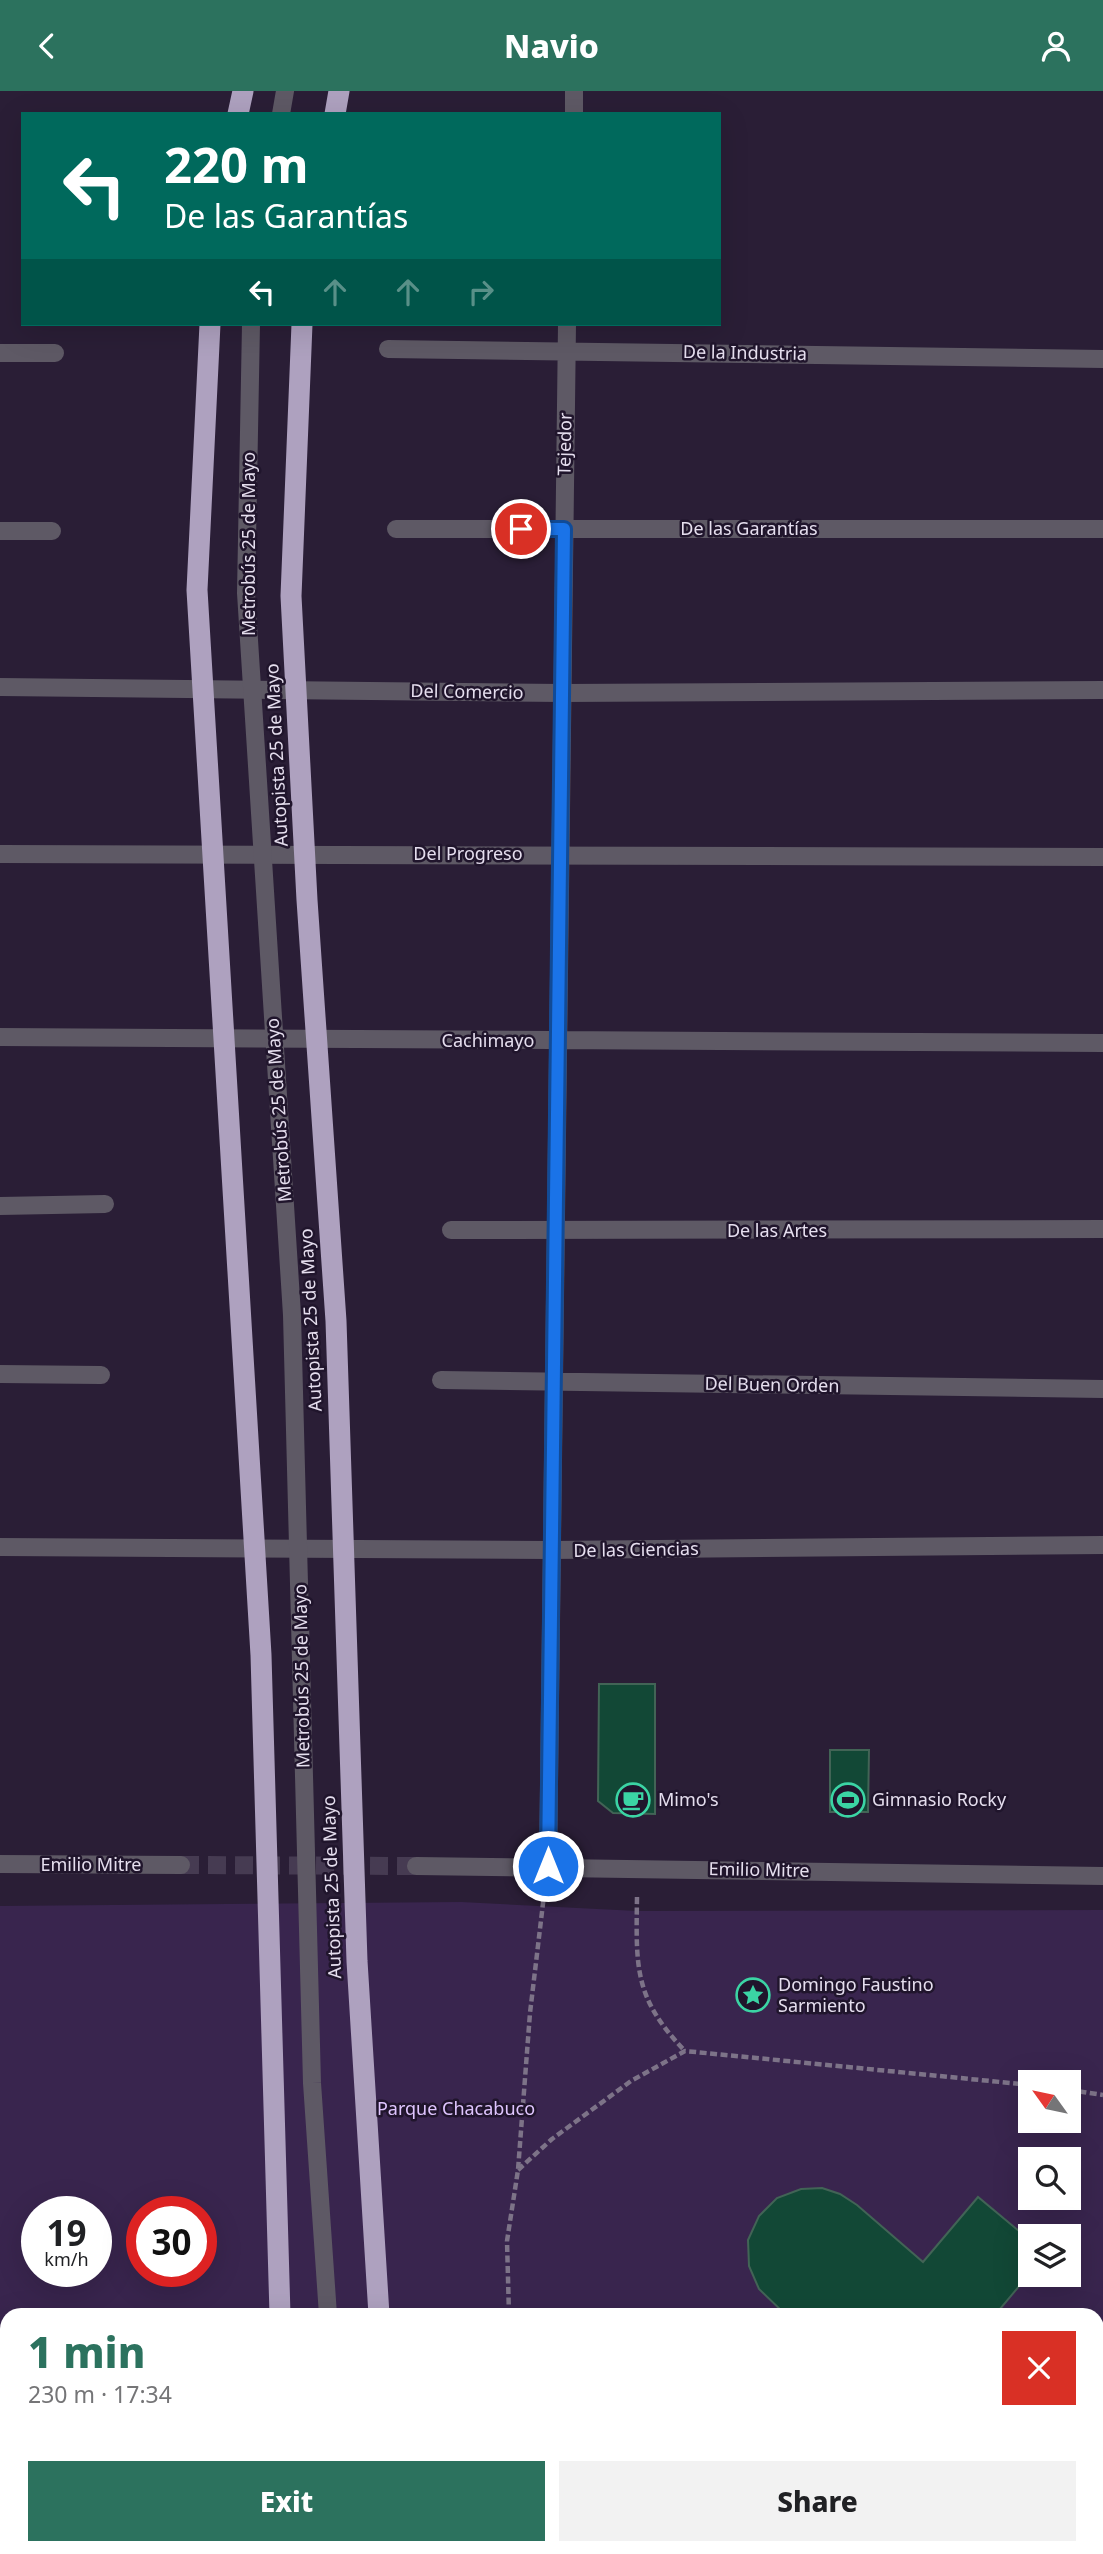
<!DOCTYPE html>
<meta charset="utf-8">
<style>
:root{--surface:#fff;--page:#f2f2f2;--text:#202124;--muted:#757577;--accent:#2c725e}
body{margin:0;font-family:"Noto Sans",sans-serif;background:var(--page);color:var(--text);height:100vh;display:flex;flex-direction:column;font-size:26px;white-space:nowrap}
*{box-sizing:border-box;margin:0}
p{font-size:23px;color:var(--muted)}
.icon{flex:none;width:38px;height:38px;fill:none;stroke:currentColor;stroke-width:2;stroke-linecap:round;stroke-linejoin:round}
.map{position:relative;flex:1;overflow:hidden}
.panel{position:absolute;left:0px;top:2217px;width:1104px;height:247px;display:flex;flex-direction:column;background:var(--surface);border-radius:21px 21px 0 0;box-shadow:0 7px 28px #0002}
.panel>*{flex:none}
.hud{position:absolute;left:21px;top:21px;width:700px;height:214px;border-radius:0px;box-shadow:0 7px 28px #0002;background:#00695c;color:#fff;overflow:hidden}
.needle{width:46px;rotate:303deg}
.tools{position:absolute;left:1018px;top:1979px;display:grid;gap:14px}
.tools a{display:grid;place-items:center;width:63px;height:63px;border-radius:0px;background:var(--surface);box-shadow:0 7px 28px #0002;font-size:35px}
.speed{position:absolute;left:21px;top:2105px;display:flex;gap:14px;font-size:35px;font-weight:700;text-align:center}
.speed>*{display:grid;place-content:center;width:91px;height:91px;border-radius:50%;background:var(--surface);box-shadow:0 7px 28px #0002;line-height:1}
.speed small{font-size:18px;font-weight:400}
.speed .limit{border:10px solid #d22;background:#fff;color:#111}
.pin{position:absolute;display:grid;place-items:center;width:60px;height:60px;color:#fff;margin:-30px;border:4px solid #fff;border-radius:50%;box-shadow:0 2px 7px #0007}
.me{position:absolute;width:77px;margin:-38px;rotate:0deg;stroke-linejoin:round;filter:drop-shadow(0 0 5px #0008)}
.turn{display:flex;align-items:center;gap:24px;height:147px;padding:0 28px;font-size:32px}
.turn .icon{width:91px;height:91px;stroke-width:2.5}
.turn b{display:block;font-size:49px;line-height:60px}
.lanes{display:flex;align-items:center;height:66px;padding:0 28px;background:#0003;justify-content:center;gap:35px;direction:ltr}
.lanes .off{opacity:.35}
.round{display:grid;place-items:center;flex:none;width:74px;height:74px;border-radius:0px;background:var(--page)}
.overview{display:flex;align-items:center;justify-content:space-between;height:119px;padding:0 28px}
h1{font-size:42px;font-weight:800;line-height:52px;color:var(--accent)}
.primary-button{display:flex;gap:14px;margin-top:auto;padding:14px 28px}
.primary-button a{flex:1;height:80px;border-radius:0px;background:var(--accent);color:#fff;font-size:28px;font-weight:800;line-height:80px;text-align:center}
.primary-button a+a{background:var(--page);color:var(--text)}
header{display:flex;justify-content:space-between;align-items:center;height:91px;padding:0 28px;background:var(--accent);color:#fff;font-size:32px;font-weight:800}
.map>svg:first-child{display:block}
</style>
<header><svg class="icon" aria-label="back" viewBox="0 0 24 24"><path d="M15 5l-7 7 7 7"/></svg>Navio<svg class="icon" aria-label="person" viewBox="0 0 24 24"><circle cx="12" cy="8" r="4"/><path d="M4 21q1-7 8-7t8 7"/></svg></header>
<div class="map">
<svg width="1103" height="2463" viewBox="0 0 1103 2463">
<rect width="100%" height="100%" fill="#2a1e36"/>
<path fill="#39254e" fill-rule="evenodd" d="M 461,1811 L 637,1820 L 1103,1819 L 1103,2463 L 0,2463 L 0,1815 ZM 1031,1992 L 1069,1992 L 1069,2030 L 1031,2030 ZM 1031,2068 L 1069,2068 L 1069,2107 L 1031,2107 ZM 37,2121 L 96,2121 L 96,2180 L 37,2180 ZM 142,2121 L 201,2121 L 201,2180 L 142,2180 ZM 1031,2146 L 1069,2146 L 1069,2184 L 1031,2184 ZM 7,2224 L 1097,2224 L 1097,2457 L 7,2457 Z"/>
<path fill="#124836" stroke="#426456" stroke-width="2" d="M 599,1593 L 655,1593 L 655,1723 L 613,1722 L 598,1710 Z
M 830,1659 L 869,1659 L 868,1721 L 830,1721 Z
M 822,2097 L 840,2103 L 857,2114 L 923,2171 L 978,2106 L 1031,2150 L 1031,2181 L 995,2224 L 786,2224 L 759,2198 L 749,2175 L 748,2149 L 759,2125 L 777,2107 L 801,2098 Z
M 179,2457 L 162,2463 L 141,2463 L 138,2457 Z"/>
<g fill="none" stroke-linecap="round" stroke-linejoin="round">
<path stroke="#463b52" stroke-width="18" stroke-dasharray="18 9" stroke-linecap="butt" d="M 181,1774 L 416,1775"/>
<path stroke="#7d7388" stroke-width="4.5" stroke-dasharray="7 3.5" stroke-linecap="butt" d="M 637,1806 C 636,1877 634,1907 685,1960
M 1069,1999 L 1103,2004
M 518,2079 L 552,2048 L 631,1990 L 685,1960 L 1031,1994
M 509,2224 L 507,2150 L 518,2079 L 530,1922 L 544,1804
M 1097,2247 L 1103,2241
M 0,2336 L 7,2339
M 563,2457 L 570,2463
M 133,2459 L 140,2457
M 27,2463 L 29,2457
M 892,2463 L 897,2457"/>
<path stroke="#5e5965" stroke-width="18" d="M 281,23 L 285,0
M 574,23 L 574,0
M 388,258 L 1103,268
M 0,262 L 55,262
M 396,438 L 1103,438
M 0,440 L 52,440
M 0,596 L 562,602 L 1103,599
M 0,763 L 1103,766
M 0,946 L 1103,952
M 0,1115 L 105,1113
M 451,1139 L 1103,1138
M 0,1283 L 101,1284
M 441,1289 L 1103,1298
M 0,1456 L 550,1459 L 1103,1454
M 0,1773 L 181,1774
M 416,1775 L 1103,1785
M 548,1775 L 567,233
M 345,2457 L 345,2463"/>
<path stroke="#aea1bf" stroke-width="21" d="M 238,23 L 243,0
M 335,23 L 339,0
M 287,2457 L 287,2463
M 399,2457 L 400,2463"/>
<path stroke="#5e5965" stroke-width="18" d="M 251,233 L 246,502 L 292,1224 L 312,1992 L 328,2224"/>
<path stroke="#aea1bf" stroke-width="21" d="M 210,233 L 197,499 L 261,1564 L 280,2224
M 302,233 L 291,505 L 307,809 L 336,1230 L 357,1870 L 379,2224"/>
</g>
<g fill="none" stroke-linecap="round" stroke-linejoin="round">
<defs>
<path id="route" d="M 521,438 L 564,438 L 548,1775"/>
</defs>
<use href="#route" stroke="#114b97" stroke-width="18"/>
<use href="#route" stroke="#1a73e8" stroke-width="12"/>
</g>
<defs>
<symbol id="cafe-ring" viewBox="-11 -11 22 22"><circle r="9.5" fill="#20152c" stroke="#3bd4a4" stroke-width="1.5"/><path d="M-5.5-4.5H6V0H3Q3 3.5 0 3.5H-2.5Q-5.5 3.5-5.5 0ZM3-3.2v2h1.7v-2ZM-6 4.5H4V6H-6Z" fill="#3bd4a4"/></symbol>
<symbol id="stadium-ring" viewBox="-11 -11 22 22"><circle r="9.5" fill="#20152c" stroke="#3bd4a4" stroke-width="1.5"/><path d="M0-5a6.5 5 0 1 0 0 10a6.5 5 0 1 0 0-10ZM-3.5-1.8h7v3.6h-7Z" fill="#3bd4a4"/></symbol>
<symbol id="sight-ring" viewBox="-11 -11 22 22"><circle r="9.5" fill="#20152c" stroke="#3bd4a4" stroke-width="1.5"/><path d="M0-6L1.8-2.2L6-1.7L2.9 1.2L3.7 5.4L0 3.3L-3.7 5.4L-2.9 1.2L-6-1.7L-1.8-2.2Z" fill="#3bd4a4"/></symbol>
</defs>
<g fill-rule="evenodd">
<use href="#cafe-ring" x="614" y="1690" width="38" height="38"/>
<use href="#stadium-ring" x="829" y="1690" width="38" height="38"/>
<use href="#sight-ring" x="734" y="1885" width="38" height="38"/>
</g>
<g text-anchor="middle" stroke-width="5" stroke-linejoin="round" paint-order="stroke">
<g font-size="18" fill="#e5deee" stroke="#20152c">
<text transform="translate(745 262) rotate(1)" y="6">De la Industria</text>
<text transform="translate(565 353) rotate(-89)" y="6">Tejedor</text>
<text x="749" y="444">De las Garantías</text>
<text transform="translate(249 453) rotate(-90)" y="6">Metrobús 25 de Mayo</text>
<text transform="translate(467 601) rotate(1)" y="6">Del Comercio</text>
<text transform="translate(277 664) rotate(-93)" y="6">Autopista 25 de Mayo</text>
<text x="468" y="769">Del Progreso</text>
<text x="488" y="956">Cachimayo</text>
<text transform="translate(279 1019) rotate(-94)" y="6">Metrobús 25 de Mayo</text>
<text x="777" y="1146">De las Artes</text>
<text transform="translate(311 1229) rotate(-93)" y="6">Autopista 25 de Mayo</text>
<text transform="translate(772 1294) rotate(1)" y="6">Del Buen Orden</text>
<text transform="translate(636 1459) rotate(-1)" y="6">De las Ciencias</text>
<text transform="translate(302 1585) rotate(-91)" y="6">Metrobús 25 de Mayo</text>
<text x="91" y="1780">Emilio Mitre</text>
<text transform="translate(759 1779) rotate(1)" y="6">Emilio Mitre</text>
<text transform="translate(332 1796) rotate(-92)" y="6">Autopista 25 de Mayo</text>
</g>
<g font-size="18" fill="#e5deee" stroke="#20152c" text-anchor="start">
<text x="658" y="1715">Mimo's</text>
<text x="872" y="1715">Gimnasio Rocky</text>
<text x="778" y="1900">Domingo Faustino<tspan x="778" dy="21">Sarmiento</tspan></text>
</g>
<g font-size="18" fill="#dfc5fe" stroke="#20152c">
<text x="456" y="2024">Parque Chacabuco</text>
</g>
</g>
</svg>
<div class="tools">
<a><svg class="needle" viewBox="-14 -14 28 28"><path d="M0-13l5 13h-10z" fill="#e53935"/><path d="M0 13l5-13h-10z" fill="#757577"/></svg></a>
<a><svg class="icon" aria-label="search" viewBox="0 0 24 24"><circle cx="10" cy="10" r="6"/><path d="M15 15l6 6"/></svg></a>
<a><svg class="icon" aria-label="layers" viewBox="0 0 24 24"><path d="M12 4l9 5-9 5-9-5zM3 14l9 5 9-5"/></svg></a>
</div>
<div class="speed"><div>19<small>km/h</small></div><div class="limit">30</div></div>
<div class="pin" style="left:521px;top:438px;background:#d93025"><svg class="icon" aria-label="arrive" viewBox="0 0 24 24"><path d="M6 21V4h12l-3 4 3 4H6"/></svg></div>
<svg class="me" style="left:548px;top:1775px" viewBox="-20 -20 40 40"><circle r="17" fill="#1a73e8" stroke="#fff" stroke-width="3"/><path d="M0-11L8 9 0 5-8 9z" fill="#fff"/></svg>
<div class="hud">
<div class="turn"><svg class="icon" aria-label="left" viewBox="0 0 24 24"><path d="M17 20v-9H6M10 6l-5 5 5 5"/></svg><div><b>220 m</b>De las Garantías</div></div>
<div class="lanes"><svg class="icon" aria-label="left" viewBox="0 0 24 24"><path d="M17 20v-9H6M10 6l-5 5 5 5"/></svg><svg class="icon off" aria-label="ahead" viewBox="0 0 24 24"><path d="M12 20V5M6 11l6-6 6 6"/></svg><svg class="icon off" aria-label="ahead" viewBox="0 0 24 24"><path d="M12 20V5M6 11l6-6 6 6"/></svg><svg class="icon off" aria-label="right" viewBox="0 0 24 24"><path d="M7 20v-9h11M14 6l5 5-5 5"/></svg></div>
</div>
<section class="panel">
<div class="overview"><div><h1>1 min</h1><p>230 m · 17:34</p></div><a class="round" style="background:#d93025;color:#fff"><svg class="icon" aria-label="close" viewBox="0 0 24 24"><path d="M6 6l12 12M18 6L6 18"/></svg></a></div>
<div class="primary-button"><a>Exit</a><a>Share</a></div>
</section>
</div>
